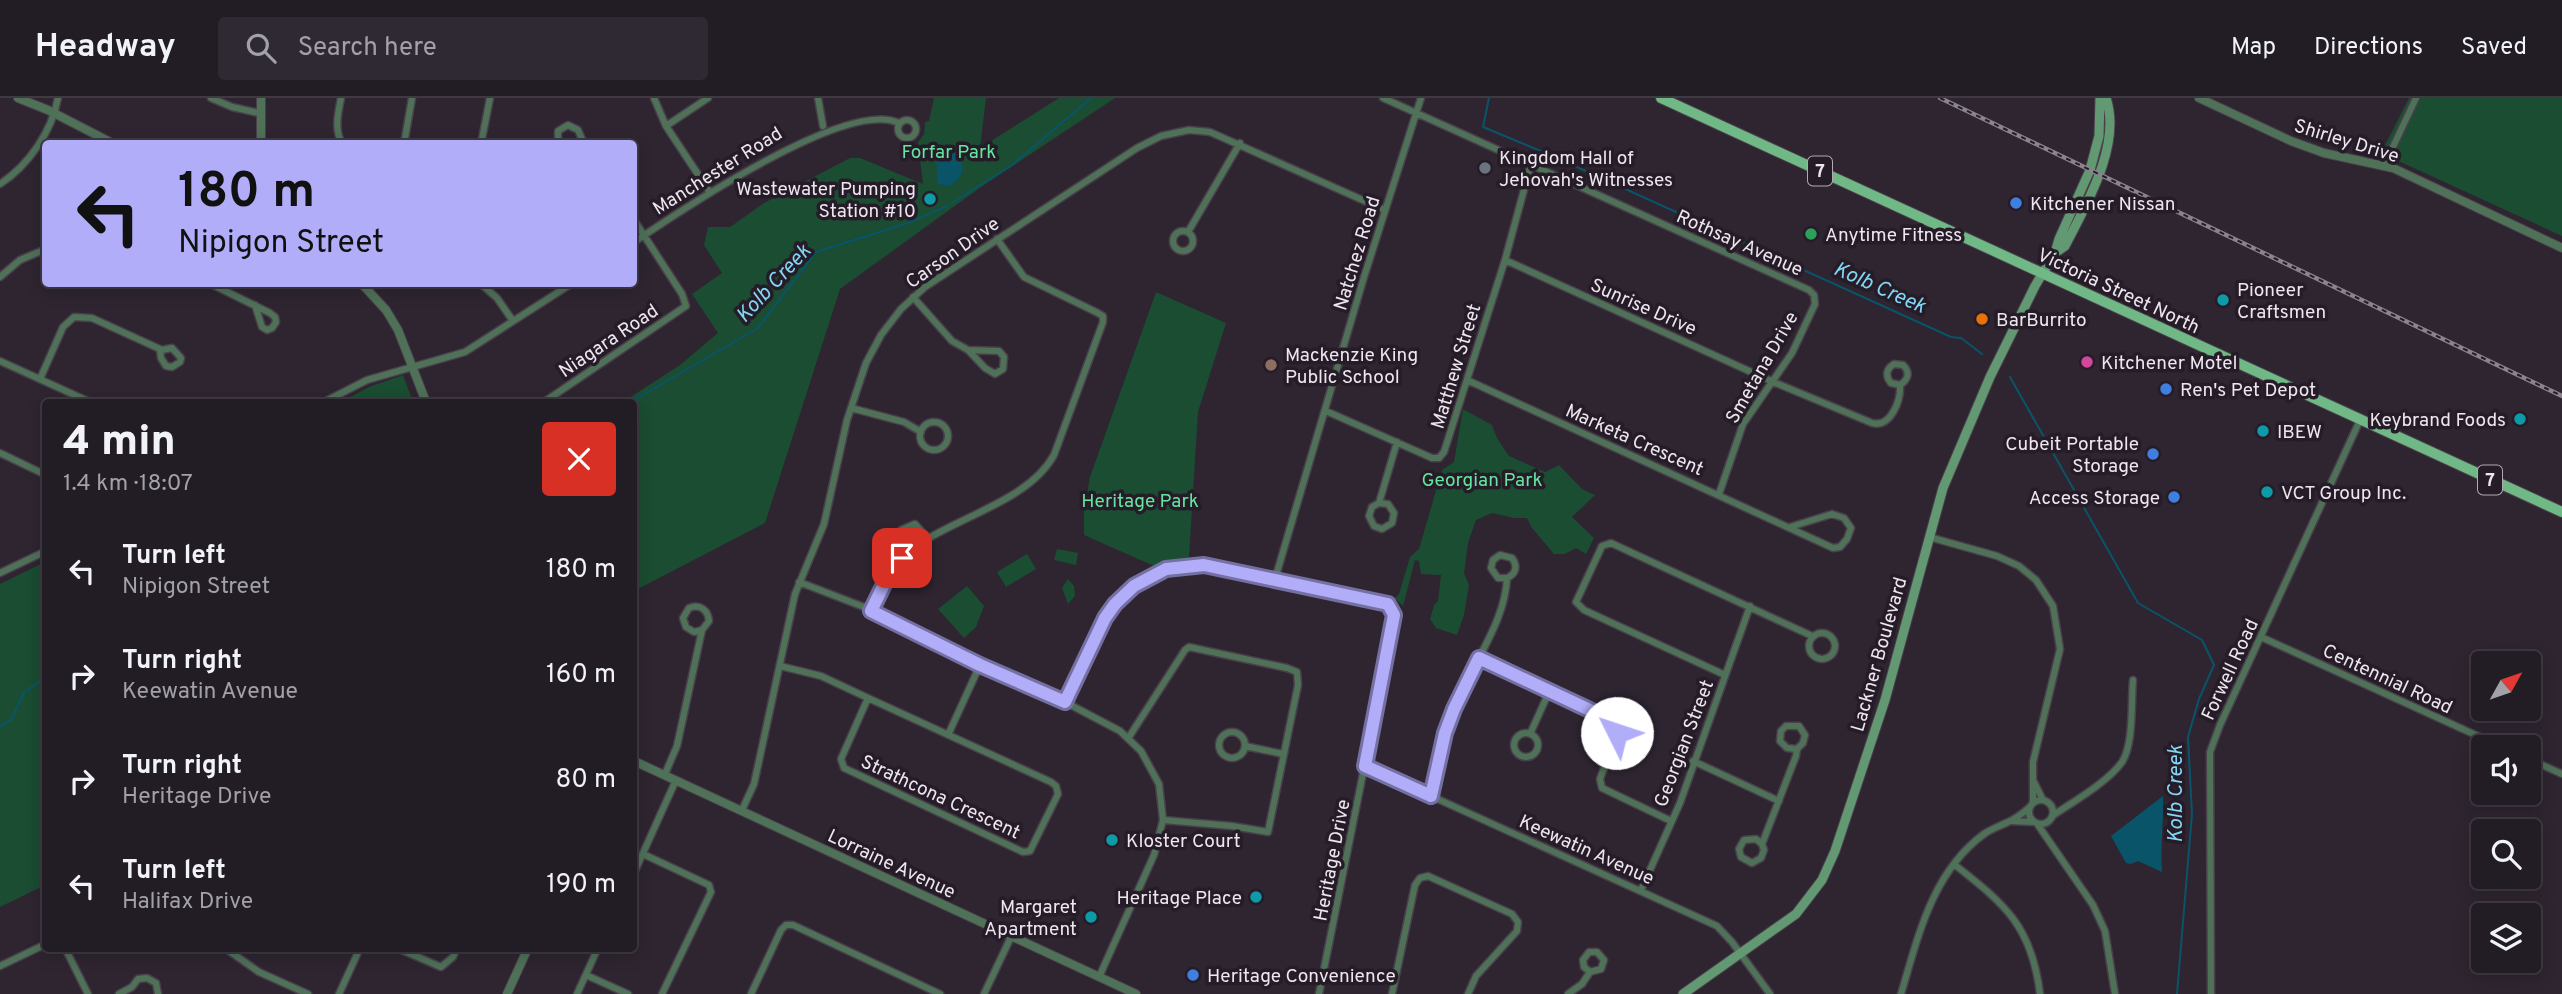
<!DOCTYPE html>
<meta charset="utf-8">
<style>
:root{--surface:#221c25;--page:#2e2932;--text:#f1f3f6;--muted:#a2a1a7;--line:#3f3a42}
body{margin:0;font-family:Overpass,sans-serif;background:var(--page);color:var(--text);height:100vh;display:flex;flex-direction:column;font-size:26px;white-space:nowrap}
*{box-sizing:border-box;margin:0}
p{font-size:23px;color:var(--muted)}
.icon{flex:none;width:38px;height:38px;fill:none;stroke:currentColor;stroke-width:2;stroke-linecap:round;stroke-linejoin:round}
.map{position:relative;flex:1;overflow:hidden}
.sheet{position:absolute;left:42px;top:301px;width:595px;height:553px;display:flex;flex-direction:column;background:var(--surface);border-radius:7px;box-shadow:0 4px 18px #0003,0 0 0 2px var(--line)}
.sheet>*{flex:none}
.hud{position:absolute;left:42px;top:42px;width:595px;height:147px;border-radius:7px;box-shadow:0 4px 18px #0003,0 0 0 2px var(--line);background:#b2adf9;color:#111;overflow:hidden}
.needle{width:46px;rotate:50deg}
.buttons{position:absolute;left:2471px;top:553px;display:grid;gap:14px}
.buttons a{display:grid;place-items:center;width:70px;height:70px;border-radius:7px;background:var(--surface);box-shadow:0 4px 18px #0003,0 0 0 2px var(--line);font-size:35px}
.pin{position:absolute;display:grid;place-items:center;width:60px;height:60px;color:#fff;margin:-30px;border-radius:14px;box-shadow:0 4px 10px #0006}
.me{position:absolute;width:77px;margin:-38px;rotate:311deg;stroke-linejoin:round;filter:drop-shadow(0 0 5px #0008)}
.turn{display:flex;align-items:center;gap:24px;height:147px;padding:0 21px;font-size:32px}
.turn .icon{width:91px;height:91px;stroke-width:2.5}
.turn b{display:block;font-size:49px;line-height:60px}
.round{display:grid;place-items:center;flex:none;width:74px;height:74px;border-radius:7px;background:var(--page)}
.summary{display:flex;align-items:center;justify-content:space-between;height:119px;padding:0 21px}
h1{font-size:42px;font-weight:800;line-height:52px}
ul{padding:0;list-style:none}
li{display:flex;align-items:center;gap:21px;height:105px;padding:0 21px}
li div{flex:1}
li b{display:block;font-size:26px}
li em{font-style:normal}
header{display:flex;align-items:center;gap:42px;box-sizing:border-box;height:98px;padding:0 35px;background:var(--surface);border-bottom:2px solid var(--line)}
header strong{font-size:33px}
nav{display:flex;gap:38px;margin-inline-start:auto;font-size:24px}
.search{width:490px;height:63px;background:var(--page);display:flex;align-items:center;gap:18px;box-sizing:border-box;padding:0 24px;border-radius:7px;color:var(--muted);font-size:26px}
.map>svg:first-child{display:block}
</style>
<header>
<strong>Headway</strong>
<div class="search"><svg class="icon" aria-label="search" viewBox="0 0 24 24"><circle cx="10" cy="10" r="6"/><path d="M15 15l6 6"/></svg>Search here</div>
<nav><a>Map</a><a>Directions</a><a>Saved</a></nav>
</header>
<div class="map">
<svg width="2562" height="896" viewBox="0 0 2562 896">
<rect width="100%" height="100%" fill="#2e2531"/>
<path fill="#1a4d32" d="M 934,0 L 986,0 L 980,50 L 1059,0 L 1115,0 L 981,89 L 840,191 L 765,425 L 634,493 L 634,304 L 623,304 L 680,267 L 718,235 L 692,196 L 722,175 L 704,147 L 708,129 L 730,129 L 764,105 L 850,60 L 860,60 L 923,86 L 918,44 L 924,36 L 925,24 L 929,23 Z
M 2409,0 L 2562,0 L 2562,138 L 2381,55 Z
M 1156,194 L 1226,225 L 1198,314 L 1189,459 L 1154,468 L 1084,437 L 1084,414 L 1090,379 Z
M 403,277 L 413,304 L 341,304 L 369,289 Z
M 1463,311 L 1492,327 L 1497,340 L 1509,358 L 1545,374 L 1559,367 L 1582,391 L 1595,397 L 1572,419 L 1594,440 L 1586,456 L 1576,450 L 1565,456 L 1554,456 L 1532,430 L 1527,420 L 1514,420 L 1492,415 L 1476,422 L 1468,445 L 1464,475 L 1469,487 L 1464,517 L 1457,537 L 1436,530 L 1430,521 L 1434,507 L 1438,503 L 1441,477 L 1421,476 L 1419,463 L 1415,462 L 1403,508 L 1395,500 L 1399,496 L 1410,459 L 1419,451 L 1442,372 L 1454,364 Z
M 1057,451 L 1078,455 L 1076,467 L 1054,462 Z
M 1027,456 L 1036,471 L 1006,489 L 997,474 Z
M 45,464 L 45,787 L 0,809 L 0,486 Z
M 1068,481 L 1074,488 L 1075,498 L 1068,506 L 1062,490 Z
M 967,488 L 984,508 L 976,529 L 964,540 L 938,511 Z"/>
<path fill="#0a5469" d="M 930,43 L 936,47 L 940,54 L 946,51 L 957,54 L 966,46 L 971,49 L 971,54 L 961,60 C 965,74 961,80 950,88 L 938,86 L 936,58 L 928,47 Z
M 2163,698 C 2164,724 2160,749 2162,774 L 2138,763 L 2131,766 L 2126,765 L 2111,738 Z"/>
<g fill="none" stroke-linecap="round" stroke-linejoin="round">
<path stroke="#0a5469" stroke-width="2" d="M 1489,0 L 1483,29 L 1555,59 L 1951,239 L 1961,240 L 1982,256
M 952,105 L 1012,67 L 1091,0
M 2010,279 L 2138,505 L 2202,542 L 2214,567 L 2199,601 L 2188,639 L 2192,716 L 2177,896
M 631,304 L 758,230 L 816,154 L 908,125 L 947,108
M 0,628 L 11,622 L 24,595 L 46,578"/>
<defs>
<path id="minor" d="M 211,0 L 232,9 L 259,15
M 341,0 C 338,16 334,30 342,46
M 654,0 L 666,28 L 709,93
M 818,0 L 823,28
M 1383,0 L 1809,192 L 1814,197 L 1815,206 L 1792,255 L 1743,326 L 1719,396
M898 31a9 9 0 1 1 18 0a9 9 0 1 1-18 0Z
M 666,28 L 708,0
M 404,46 L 412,0
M 481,46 L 490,0
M 558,46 L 558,33 L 568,27 L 578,32 L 584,46
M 2384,68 L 2416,0
M 0,86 C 29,67 52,33 58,0
M1173 143a10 10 0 1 1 20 0a10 10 0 1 1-20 0Z
M 1188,134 L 1240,45
M 634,144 C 680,113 847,0 899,25
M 1505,162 L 1771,283 L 1872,325 C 1891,330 1901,302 1900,287 C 1909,281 1910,274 1903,267 L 1894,266 C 1886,271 1885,278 1891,285 L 1900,287
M 0,179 L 20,162 L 46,151
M 211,186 L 270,215 L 275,219 L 276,224 L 272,230 L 267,232 L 262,229 L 255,207
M 481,186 L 497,200 L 513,223
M 913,199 L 952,243 L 968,252 L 985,270 L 995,276 L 1003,271 L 1004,259 L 999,253 L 968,252
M 0,263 L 90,304
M 40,281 L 63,229 L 74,219 L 92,220 L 162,252 L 172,250 L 181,260 L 180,264 L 172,269 L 166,268 L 161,260 L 160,252
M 1467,282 L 1833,450 L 1840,449 L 1847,441 L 1851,430 L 1844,420 L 1832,416 L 1790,429
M 324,304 L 367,282 L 465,254 L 571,186
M 544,304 L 686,208 L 682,196 L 634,122
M 851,310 L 904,324 L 921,334
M 1326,313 L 1432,360 L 1439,360 L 1444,354 L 1505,162 L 1531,66
M920 338a14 14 0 1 1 28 0a14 14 0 1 1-28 0Z
M 0,355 L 46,377
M 1379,405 L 1388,406 L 1394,415 L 1392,425 L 1382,431 L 1374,428 L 1369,418 L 1372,409 L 1379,405 L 1397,344
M 1929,439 L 1997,458 L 2019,468 L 2036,482 L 2053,508 L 2060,551 L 2033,664 L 2033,705
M 907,456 L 900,436 L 901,432 L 915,426 L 928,441
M 0,475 L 46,453
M 1275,481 L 1364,179 L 1421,0
M 799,484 L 864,509 L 980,567 L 1065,604 L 1120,633 L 1141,653 L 1159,686 L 1163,722 L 1154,757 L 1099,879
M 871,513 C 880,496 886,475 900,461 C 942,421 1026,408 1054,357 L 1103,224 L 1103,218 L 1096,214 L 1024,179 L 997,141
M1809 548a13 13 0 1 1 26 0a13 13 0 1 1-26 0Z
M 2261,539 L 2502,649
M 1479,560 C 1492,535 1506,508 1507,480 C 1516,476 1518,468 1512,460 L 1500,457 L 1493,462 L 1491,470 L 1498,480 L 1507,480
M 780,568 L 821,578 L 868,600 L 841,661 L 844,670 L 1023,754 L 1030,753 L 1058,696 L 1056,688 L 1051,684 L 868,600
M 1725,577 L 1584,512 L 1576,504 L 1602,448 L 1611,445 L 1812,538
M 1065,604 L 1105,520 L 1115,506 L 1134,488 L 1166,471 L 1204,467 L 1388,506 L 1394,517 L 1386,560 L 1319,896
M1219 647a13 13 0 1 1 26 0a13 13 0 1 1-26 0Z
M1514 647a12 12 0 1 1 24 0a12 12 0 1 1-24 0Z
M 1530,636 L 1549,594
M 948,637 L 980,567
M 1129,639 L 1185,552 L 1189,549 L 1287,570 L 1297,574 L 1298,587 L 1268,734 L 1232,728 L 1163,722
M 1245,648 L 1283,656
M 2529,661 L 2562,676
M 1693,663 L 1779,703
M 1365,668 L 1717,828 L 1732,844 L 1770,896
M 665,676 L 677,648 L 702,532 L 709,523 C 708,511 699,506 689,510 L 683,520 L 686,529 L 694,534 L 702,532
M 2033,682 L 2043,702
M 1431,698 L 1445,635 L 1454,611 L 1479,560 L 1611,622 L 1617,627 L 1617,635 L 1600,681 L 1602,690 L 1671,723
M2029 714a12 12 0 1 1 24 0a12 12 0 1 1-24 0Z
M 742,712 L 754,686 L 795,496 L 824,426 L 847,322 L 866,265 L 881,237 L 901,211 L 925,189 L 1137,50 L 1161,38 L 1189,32 L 1210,34 L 1385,112
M 2052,718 C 2073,704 2108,684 2122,664 C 2134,646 2131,603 2133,582
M 2011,723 L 2033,724
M 2038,727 L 2093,807 L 2105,833 L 2115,896
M 1762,746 L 1756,741 L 1744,742 L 1739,751 L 1741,759 L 1752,765 L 1761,760 L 1764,752 L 1762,746 L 1796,658 L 1797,651 L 1803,645 L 1805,637 L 1799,628 L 1786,628 L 1781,633 L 1780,643 L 1787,650 L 1797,651
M 643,756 L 709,787 L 711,794 L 662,896
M 1955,767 C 2006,807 2032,829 2040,896
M 634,775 L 676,682
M 1641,792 L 1680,705 L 1750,508
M 65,850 L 88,896
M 225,850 L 259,874 L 308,896
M 397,850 L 441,869 L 453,859 L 457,850
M 0,868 L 46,846
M 586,877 L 628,896
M 119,896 L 132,889 L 138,881 L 147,880 L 156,885 L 158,896
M 339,896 L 360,850
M 577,896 L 598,850
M 751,896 L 781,832 L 786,827 L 793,827 L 940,896
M 984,896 L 1011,839
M 1392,896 L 1415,787 L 1420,780 L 1428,778 L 1512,816 L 1518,824 L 1517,833 L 1476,878 L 1468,896
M 1568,896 L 1582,886 L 1590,874 L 1601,871 L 1604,862 L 1597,854 L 1589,854 L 1583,862 L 1584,869 L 1590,874
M 1901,896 C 1918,839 1932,774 1984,736 C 1991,731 2000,728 2008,724 C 2016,721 2023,715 2030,709
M 2211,896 L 2210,654 L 2220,627 L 2361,320"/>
<path id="tertiary" d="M 18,0 L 48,12 L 114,46
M 261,0 L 261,46
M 2199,0 L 2291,43 L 2324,55 L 2393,70 L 2562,150
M 362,186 L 386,212 L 398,232 L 426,304
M 634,663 L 1136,896
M 507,896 L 528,850"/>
<path id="secondary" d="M 2055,155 L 2065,148 C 2086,107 2122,47 2106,0
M 1683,896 L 1796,816 L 1822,782 L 1835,753 L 1885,602 L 1943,390 L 1990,279 L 2035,188 L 2055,155 L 2059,141 L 2090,72 L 2099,38 L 2100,0"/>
<path id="primary" d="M 1661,0 L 2562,414"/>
</defs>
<use href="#minor" stroke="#49404c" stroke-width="9"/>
<use href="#tertiary" stroke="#49404c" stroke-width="10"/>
<use href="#secondary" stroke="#49404c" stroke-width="11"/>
<use href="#primary" stroke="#49404c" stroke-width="12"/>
<use href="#minor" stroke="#4f7158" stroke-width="6"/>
<use href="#tertiary" stroke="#4f7158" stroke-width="8"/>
<use href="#secondary" stroke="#629972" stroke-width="9"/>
<use href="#primary" stroke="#70b885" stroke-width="10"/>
<defs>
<path id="rail" d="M 1940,0 L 2562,298"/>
</defs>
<use href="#rail" stroke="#8a828d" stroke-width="4.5"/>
<use href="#rail" stroke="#251c28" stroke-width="2" stroke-dasharray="5" stroke-linecap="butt"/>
</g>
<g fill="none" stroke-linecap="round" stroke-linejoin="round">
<defs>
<path id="route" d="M 902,460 L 892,470 L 871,513 L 980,567 L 1065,604 L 1105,520 L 1115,506 L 1134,488 L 1166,471 L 1204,467 L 1388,506 L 1394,517 L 1365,668 L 1431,698 L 1445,635 L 1454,611 L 1479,560 L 1611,622 L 1617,627 L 1617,635"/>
</defs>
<use href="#route" stroke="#7470a2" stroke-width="18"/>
<use href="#route" stroke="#b2adf9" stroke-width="12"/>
</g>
<circle fill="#6b7280" stroke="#251c28" stroke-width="2.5" cx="1485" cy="70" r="7"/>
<g fill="#0f9aa8" stroke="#251c28" stroke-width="2.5">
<circle cx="930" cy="101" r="7"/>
<circle cx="2223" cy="202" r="7"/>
<circle cx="2520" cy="321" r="7"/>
<circle cx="2263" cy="333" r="7"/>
<circle cx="2267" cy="394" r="7"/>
<circle cx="1112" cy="742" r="7"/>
<circle cx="1256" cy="799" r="7"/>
<circle cx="1091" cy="819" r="7"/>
</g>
<g fill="#3f7fe0" stroke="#251c28" stroke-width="2.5">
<circle cx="2016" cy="105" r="7"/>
<circle cx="2166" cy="291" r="7"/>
<circle cx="2153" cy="356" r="7"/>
<circle cx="2174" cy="399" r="7"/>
<circle cx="1193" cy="877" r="7"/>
</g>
<circle fill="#2e9e5b" stroke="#251c28" stroke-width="2.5" cx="1811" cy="136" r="7"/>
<circle fill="#e8710a" stroke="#251c28" stroke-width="2.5" cx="1982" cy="221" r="7"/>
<circle fill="#d1479c" stroke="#251c28" stroke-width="2.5" cx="2087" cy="264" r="7"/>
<circle fill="#8d6e63" stroke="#251c28" stroke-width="2.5" cx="1271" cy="267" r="7"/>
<g text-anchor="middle" stroke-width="7" stroke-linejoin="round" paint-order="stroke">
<g fill="#251c28" stroke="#b1a9b3" stroke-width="2">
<rect x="1808" y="58.5" width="24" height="29" rx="5"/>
<rect x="2478" y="367.5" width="24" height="29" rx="5"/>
</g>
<g font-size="18" font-weight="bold" fill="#ede6ef">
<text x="1820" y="79">7</text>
<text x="2490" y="388">7</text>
</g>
<g font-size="19" fill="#ede6ef" stroke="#251c28">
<text transform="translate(2347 42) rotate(17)" y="7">Shirley Drive</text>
<text transform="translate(717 72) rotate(-32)" y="7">Manchester Road</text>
<text transform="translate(1740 144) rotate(24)" y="7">Rothsay Avenue</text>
<text transform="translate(952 154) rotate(-35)" y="7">Carson Drive</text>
<text transform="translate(1356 155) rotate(-73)" y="7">Natchez Road</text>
<text transform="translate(2119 192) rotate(25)" y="7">Victoria Street North</text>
<text transform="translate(1644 208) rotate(24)" y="7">Sunrise Drive</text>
<text transform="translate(608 242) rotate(-34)" y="7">Niagara Road</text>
<text transform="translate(1455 268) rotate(-73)" y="7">Matthew Street</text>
<text transform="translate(1761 269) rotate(-60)" y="7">Smetana Drive</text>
<text transform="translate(1635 341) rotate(24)" y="7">Marketa Crescent</text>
<text transform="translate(1878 556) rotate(-74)" y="7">Lackner Boulevard</text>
<text transform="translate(2229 571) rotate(-65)" y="7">Forwell Road</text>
<text transform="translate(2388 580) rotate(25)" y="7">Centennial Road</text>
<text transform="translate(1683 645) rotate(-69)" y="7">Georgian Street</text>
<text transform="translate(941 698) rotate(25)" y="7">Strathcona Crescent</text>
<text transform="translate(1587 751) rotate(24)" y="7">Keewatin Avenue</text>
<text transform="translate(1331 762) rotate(-79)" y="7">Heritage Drive</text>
<text transform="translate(892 765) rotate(25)" y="7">Lorraine Avenue</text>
</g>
<g font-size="19" fill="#63e6a0" stroke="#251c28">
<text x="949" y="60">Forfar Park</text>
<text x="1482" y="388">Georgian Park</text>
<text x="1140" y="409">Heritage Park</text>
</g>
<g font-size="19" fill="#ede6ef" stroke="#251c28" text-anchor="start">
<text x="1499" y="66">Kingdom Hall of<tspan x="1499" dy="22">Jehovah's Witnesses</tspan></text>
<text x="916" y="97" text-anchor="end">Wastewater Pumping<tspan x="916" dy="22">Station #10</tspan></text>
<text x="2030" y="112">Kitchener Nissan</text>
<text x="1825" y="143">Anytime Fitness</text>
<text x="2237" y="198">Pioneer<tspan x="2237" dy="22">Craftsmen</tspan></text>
<text x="1996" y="228">BarBurrito</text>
<text x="1285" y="263">Mackenzie King<tspan x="1285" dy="22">Public School</tspan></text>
<text x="2101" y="271">Kitchener Motel</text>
<text x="2180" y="298">Ren's Pet Depot</text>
<text x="2506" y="328" text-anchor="end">Keybrand Foods</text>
<text x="2277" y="340">IBEW</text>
<text x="2139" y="352" text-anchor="end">Cubeit Portable<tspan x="2139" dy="22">Storage</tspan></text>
<text x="2281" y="401">VCT Group Inc.</text>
<text x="2160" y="406" text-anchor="end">Access Storage</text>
<text x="1126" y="749">Kloster Court</text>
<text x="1242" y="806" text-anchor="end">Heritage Place</text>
<text x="1077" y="815" text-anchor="end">Margaret<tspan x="1077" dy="22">Apartment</tspan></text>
<text x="1207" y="884">Heritage Convenience</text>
</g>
<g font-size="21" font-style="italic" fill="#83d7f5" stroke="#251c28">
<text transform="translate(773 185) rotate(-47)" y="7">Kolb Creek</text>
<text transform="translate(1880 189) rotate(24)" y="7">Kolb Creek</text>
<text transform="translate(2175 696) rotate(-90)" y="7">Kolb Creek</text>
</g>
</g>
</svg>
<div class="buttons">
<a><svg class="needle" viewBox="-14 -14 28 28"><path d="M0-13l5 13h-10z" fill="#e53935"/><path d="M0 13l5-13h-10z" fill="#a2a1a7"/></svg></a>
<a><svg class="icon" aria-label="sound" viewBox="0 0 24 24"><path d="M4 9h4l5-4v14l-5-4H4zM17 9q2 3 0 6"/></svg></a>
<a><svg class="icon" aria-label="search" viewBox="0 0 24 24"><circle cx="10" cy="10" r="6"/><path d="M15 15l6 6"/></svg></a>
<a><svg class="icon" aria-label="layers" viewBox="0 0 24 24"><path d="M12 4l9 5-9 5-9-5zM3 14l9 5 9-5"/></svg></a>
</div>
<div class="pin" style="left:902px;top:460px;background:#d93025"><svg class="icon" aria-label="arrive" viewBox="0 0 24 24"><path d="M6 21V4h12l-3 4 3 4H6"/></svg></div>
<svg class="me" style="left:1617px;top:635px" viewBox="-20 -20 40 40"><circle r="19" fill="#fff"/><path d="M0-13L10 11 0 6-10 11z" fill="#b2adf9"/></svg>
<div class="hud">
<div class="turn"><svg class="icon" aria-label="left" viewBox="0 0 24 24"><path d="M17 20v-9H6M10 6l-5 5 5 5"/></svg><div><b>180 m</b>Nipigon Street</div></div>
</div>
<section class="sheet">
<div class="summary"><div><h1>4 min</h1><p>1.4 km · 18:07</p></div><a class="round" style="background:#d93025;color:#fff"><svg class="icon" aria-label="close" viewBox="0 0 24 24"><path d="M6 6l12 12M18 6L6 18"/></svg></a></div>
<ul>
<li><svg class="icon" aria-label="left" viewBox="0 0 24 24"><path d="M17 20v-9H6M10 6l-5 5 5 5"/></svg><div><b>Turn left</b><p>Nipigon Street</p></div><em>180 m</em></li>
<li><svg class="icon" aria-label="right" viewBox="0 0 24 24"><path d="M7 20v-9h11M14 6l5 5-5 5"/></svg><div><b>Turn right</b><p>Keewatin Avenue</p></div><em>160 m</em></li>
<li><svg class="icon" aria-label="right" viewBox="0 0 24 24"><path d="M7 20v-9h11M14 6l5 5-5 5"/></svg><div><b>Turn right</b><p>Heritage Drive</p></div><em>80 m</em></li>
<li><svg class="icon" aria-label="left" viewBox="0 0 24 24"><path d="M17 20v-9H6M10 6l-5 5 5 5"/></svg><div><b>Turn left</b><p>Halifax Drive</p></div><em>190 m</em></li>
</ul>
</section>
</div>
